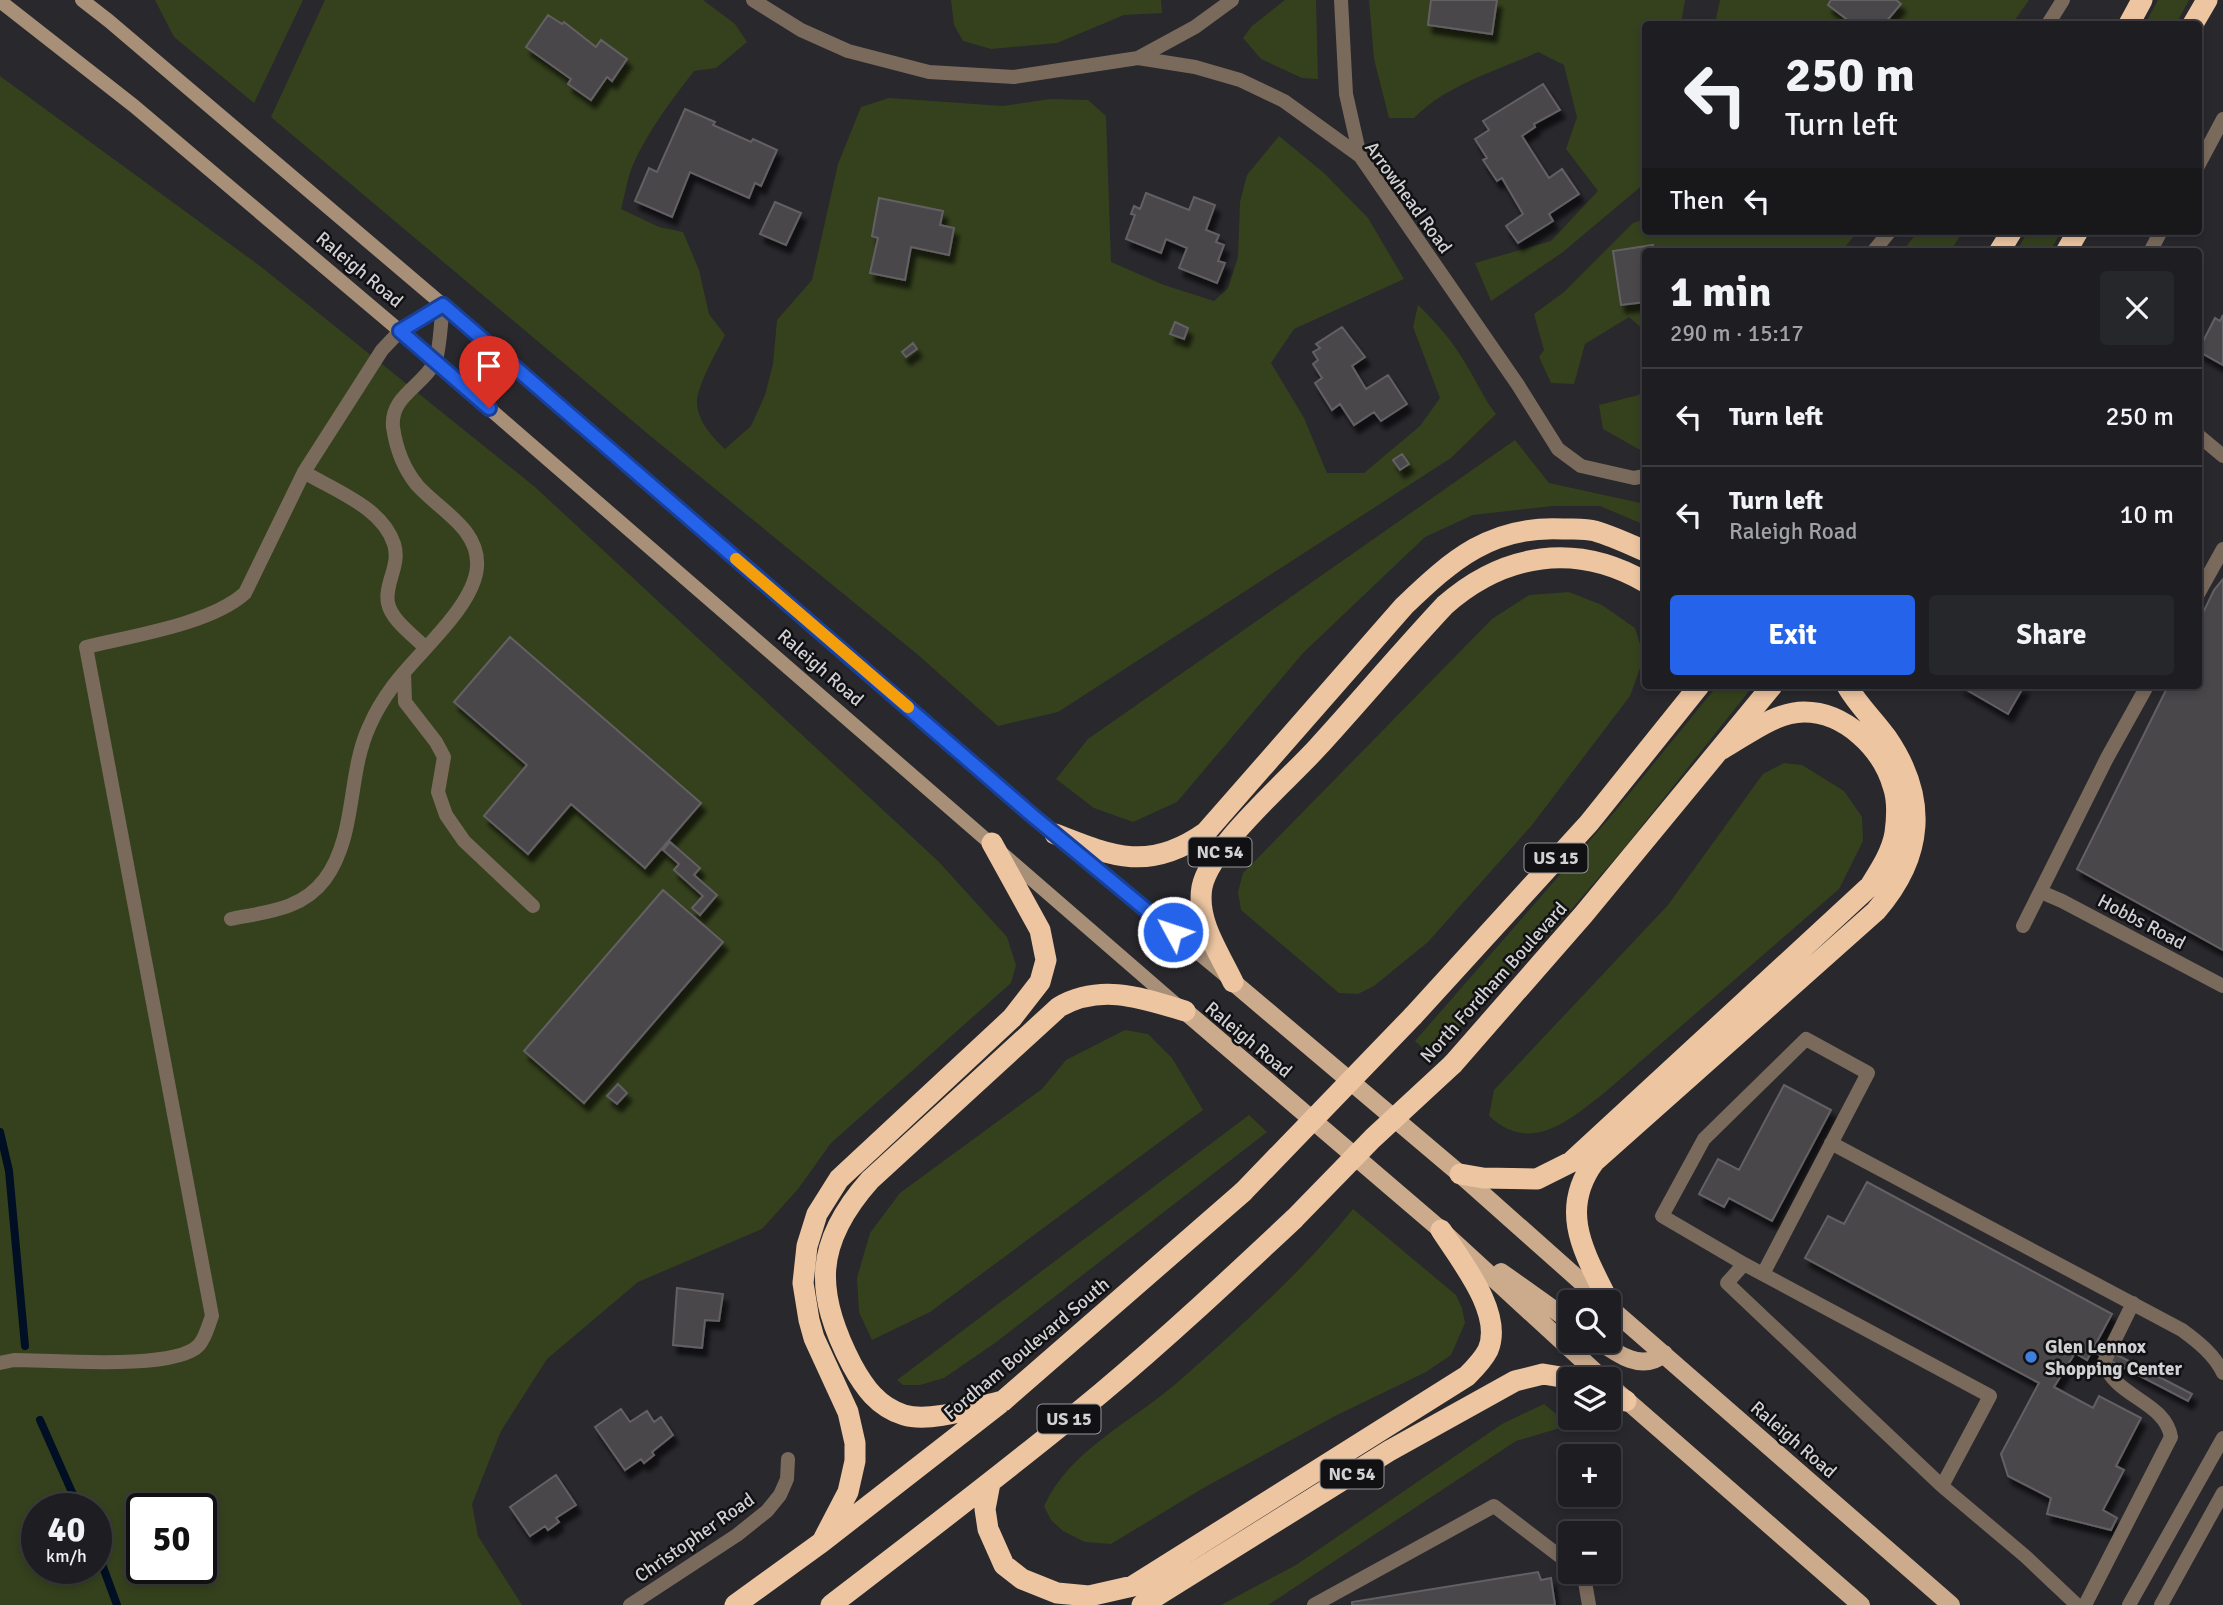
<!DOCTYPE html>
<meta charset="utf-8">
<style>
:root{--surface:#1e1e22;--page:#26272a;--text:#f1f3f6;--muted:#a1a2a5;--line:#3c3c40;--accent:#2563eb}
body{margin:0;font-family:Signika,sans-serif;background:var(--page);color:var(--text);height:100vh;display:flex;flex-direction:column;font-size:26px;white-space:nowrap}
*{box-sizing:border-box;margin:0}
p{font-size:23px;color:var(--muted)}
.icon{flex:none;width:38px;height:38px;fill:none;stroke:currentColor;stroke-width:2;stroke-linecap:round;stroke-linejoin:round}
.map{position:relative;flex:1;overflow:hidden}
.sheet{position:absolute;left:1642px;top:248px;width:560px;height:441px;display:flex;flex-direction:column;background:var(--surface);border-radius:7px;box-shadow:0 4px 10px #0003,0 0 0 2px var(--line)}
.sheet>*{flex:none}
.hud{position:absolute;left:1642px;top:21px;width:560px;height:214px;border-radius:7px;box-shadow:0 4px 10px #0003,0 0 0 2px var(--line);background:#1e1e22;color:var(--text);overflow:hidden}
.fabs{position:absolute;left:1558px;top:1290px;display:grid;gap:14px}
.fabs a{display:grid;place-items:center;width:63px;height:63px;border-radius:7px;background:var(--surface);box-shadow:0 4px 10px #0003,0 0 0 2px var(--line);font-size:35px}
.speed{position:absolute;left:21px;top:1493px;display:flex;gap:14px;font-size:35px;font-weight:700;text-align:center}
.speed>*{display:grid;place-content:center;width:91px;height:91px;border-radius:50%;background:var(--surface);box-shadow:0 4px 10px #0003,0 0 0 2px var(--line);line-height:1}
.speed small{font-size:18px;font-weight:400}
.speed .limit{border:4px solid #111;border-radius:10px;background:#fff;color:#111}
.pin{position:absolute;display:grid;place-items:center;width:60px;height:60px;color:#fff;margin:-72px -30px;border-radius:50% 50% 50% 0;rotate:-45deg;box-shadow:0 0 7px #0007}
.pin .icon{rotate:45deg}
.me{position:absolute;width:77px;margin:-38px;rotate:310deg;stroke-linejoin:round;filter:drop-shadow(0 0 5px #0008)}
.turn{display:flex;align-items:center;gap:24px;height:147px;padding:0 28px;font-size:32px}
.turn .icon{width:91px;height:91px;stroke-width:2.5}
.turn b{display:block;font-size:49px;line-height:60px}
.then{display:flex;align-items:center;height:66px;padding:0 28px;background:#0003;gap:14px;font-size:26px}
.round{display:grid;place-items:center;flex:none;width:74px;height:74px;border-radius:7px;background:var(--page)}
.summary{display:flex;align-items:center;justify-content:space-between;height:119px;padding:0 28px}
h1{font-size:42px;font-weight:700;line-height:52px}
.action{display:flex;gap:14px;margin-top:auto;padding:14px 28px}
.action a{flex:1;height:80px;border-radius:7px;background:var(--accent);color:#fff;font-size:28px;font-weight:700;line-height:80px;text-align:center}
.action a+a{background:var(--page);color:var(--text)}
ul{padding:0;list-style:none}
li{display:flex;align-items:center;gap:21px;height:98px;padding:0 28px;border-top:2px solid var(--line)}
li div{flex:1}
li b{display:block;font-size:26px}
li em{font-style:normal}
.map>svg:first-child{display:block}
</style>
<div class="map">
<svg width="2223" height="1605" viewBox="0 0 2223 1605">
<defs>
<filter id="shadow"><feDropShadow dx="4.5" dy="8" stdDeviation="2" flood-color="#0009"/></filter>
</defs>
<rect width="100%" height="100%" fill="#28282d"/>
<path fill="#35411d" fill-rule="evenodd" d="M 155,0 L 303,0 L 254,103 L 174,37 Z
M 325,0 L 703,0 L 735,24 L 747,42 L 716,68 L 694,71 C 671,101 647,132 632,167 C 627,180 625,195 621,209 L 659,227 L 683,232 L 699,270 L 709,314 L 725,335 C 717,351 697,386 697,402 C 697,421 713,438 725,449 L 751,426 L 765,395 L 773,364 L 777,320 L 812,280 L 838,164 L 861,107 L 889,98 L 1003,106 L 1050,99 L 1088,100 L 1106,116 L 1111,262 L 1164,285 L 1214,301 L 1228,288 L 1238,257 L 1240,202 L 1247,175 L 1279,136 L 1324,173 L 1368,218 L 1404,279 L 1294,329 L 1271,363 L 1304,418 L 1327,473 L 1364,473 L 1420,426 L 1440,398 L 1413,327 L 1418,305 C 1437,323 1454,343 1467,366 C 1477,382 1484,399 1496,414 L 1451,458 L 1058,712 L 998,726 L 917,654 L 648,434 L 271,117 Z
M 951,0 L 1161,0 L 1162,13 L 1124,15 L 1057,43 L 991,49 L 963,41 L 954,25 Z
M 1285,0 L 1316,0 L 1318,79 L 1302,78 L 1261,59 L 1243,38 L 1252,26 Z
M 1369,0 L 1685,0 L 1681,24 L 1645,24 L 1645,183 L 1563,252 L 1491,301 L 1475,263 L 1551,241 L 1598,191 L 1566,149 L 1577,117 L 1564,65 L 1538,52 C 1495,72 1448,84 1414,118 L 1389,118 L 1374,59 Z
M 1720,0 L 2029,0 L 2012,24 L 1715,24 Z
M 2158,0 L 2189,0 L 2176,24 L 2145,24 Z
M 0,76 L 260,266 L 535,487 L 939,862 L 1007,937 L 1016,965 L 1011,983 L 831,1143 L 798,1189 L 762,1229 L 638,1282 L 547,1359 L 501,1431 L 472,1504 L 478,1536 L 522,1605 L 0,1605 ZM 37,1508 L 96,1508 L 96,1568 L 37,1568 ZM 142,1508 L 201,1508 L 201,1568 L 142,1568 Z
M 1645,219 L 1645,231 L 1713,231 L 1718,233 L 1717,231 L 1858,231 L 1841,252 L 1645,252 L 1645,331 L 1629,317 L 1585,344 L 1574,384 L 1551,383 L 1539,357 L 1544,350 L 1534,314 L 1564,292 L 1633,223 Z
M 1918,231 L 1963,231 L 1950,252 L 1902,252 Z
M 2028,231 L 2062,231 L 2049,252 L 2016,252 Z
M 1645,384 L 1645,451 L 1642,451 L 1603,429 L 1599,405 L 1639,395 Z
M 1515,440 L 1549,483 L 1645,504 L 1645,525 L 1600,506 L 1553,506 L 1473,515 L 1425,537 L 1303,653 L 1177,802 L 1133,822 L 1094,808 L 1056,779 L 1088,739 Z
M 1569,592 L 1602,605 L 1635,628 L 1644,657 L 1630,696 L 1532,825 L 1428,942 L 1374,986 L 1358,994 L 1339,993 L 1241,910 L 1238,892 L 1243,873 L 1492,619 L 1529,595 Z
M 1717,686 L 1753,686 L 1625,847 L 1557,926 L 1429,1060 L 1426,1057 L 1428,1053 L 1415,1041 L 1612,815 Z
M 1784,763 L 1802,765 L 1844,791 L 1862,817 L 1863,841 L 1839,889 L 1603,1094 C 1567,1122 1530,1154 1489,1116 L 1494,1090 L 1668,905 L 1763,774 Z
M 1125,1030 L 1148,1034 L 1172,1058 L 1203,1110 L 930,1312 L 872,1340 L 859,1312 L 857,1278 L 870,1233 L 900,1193 L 1042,1089 L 1066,1060 Z
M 1249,1115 L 1267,1132 L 995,1343 L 944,1378 L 920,1385 L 903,1385 L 897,1380 Z
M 1353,1209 L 1456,1295 L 1462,1308 L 1465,1323 L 1451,1355 L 1426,1372 L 1335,1416 L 1205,1487 L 1111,1544 L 1085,1542 L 1063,1531 L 1051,1520 L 1044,1506 C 1070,1449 1134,1421 1179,1381 C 1238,1329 1304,1270 1353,1209 Z
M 1544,1404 L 1570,1425 L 1516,1441 L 1268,1605 L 1221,1605 L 1296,1565 L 1502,1424 Z"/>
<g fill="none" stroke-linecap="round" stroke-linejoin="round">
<path stroke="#000f24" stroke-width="8" d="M 0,1132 L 9,1171 L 25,1346
M 40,1420 L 79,1508
M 96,1548 L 117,1605"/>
</g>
<path fill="#4a464a" stroke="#646064" stroke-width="2" filter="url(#shadow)" d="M 1431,0 L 1497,0 L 1492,34 L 1428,25 Z
M 1831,0 L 1896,0 L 1901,4 L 1884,24 L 1879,20 L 1875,24 L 1853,24 L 1828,5 Z
M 548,15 L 562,24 L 564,22 L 596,47 L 601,40 L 627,59 L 612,81 L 607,77 L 591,100 L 568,84 L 571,79 L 526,47 Z
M 1543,84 L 1560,110 L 1534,124 L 1535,127 L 1522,136 L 1549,178 L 1562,169 L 1579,194 L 1549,214 L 1553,221 L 1518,243 L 1506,226 L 1523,214 L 1502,178 L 1497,181 L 1483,160 L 1487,158 L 1475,139 L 1489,130 L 1483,121 Z
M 685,109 L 715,122 L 713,125 L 751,142 L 753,139 L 777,150 L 761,186 L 755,183 L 749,198 L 690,172 L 672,217 L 635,201 L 649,168 L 657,172 Z
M 1146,193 L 1189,210 L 1194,197 L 1215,205 L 1206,230 L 1219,235 L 1216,242 L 1224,245 L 1218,261 L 1225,263 L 1217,283 L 1179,268 L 1187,248 L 1166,239 L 1161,253 L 1126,239 L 1135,215 L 1131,214 L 1134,206 L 1140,209 Z
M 879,198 L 943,211 L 940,225 L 954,228 L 949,255 L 911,247 L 905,280 L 870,273 L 878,238 L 872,236 Z
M 775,202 L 801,213 L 786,245 L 760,234 Z
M 1653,245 L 1654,252 L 1645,252 L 1645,302 L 1621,305 L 1613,251 Z
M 2223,315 L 2223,365 L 2198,351 L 2215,318 L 2220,321 Z
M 1175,322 L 1188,328 L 1184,339 L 1170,334 Z
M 1342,327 L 1365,357 L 1352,366 L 1366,389 L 1388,375 L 1407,404 L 1381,421 L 1374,412 L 1354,425 L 1340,404 L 1332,410 L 1315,383 L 1322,378 L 1313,364 L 1318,360 L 1313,352 L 1320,348 L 1316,344 Z
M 913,343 L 917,349 L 906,357 L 902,352 Z
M 1402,454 L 1409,464 L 1400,470 L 1393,460 Z
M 2223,579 L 2223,950 L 2077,869 L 2168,686 L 2198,686 L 2198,623 L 2214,590 Z
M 510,637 L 701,803 L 645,868 L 571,804 L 528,854 L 484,816 L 527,765 L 454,702 Z
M 1960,686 L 2024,686 L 2008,714 Z
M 670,842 L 700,868 L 694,875 L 717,895 L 700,915 L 692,908 L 703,896 L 674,870 L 679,864 L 663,850 Z
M 663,890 L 723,942 L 584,1103 L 524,1051 Z
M 618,1084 L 627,1093 L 617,1104 L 607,1096 Z
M 1784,1085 L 1831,1110 L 1772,1221 L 1729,1198 L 1724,1207 L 1699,1194 L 1718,1159 L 1739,1170 Z
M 1867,1182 L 2112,1314 L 2087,1360 L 2075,1353 L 2054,1387 L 2093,1408 L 2099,1396 L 2141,1418 L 2116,1466 L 2124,1470 L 2103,1510 L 2117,1518 L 2111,1530 L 2047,1514 L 2051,1498 L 2008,1476 L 2001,1454 L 2039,1383 L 1805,1258 L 1828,1216 L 1844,1224 Z
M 677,1288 L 723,1294 L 719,1321 L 705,1320 L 702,1348 L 673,1345 Z
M 2096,1344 L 2192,1394 L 2188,1401 L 2092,1351 Z
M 621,1409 L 630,1422 L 647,1411 L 654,1422 L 661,1417 L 673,1435 L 652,1452 L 654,1455 L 644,1463 L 641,1459 L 625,1470 L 595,1427 Z
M 556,1475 L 576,1505 L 556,1518 L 559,1522 L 548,1530 L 545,1526 L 530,1536 L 510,1507 Z
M 1538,1572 L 1541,1580 L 1551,1578 L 1555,1605 L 1352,1605 L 1352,1602 Z"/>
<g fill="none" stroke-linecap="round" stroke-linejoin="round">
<path stroke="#7a6a5c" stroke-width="14" d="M 304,472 C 335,491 382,507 394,544 C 401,565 384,584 388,603 C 391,620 414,636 426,648
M 2198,594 L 2223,549
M 404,673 L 405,702 L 436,742 L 444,757 L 438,792 L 446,815 L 464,841 L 533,906
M 231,919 C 266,912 302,910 325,879 C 357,835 347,775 369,727 C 375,713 384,698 393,686 C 417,653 474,607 477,567 C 480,529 439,510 417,485 C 404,469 396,448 393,427 C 390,396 423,386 435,362 C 440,352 441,318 443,305
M 2023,926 L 2107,758 L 2147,686
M 1831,1143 L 2182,1330 C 2197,1341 2215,1355 2223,1373
M 1744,1264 L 1662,1216 L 1704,1139 L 1806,1039 L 1868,1073 L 1763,1274
M 0,1363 L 14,1360 C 51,1360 176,1371 199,1345 C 206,1337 208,1326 212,1316 L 86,647 C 131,636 211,624 245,593 L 304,472 L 382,350 L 400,331 L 443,305
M 1942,1486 L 1990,1396 L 1744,1264 L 1727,1283 L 1942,1486 L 2025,1556 L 2077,1605
M 1579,1572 L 1584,1576 L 1589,1605
M 1314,1605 L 1494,1506 L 1570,1564
M 2085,1605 L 2171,1437 C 2165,1401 2114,1397 2104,1362 L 2133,1303
M 2129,1605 L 2223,1438
M 2161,1605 L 2223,1493"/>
<path stroke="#7a6a5c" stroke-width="14" d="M 753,0 L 801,30 L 848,51 L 929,72 L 1014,77 L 1138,58 L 1195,67 L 1240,80 L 1284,101 L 1360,156 L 1518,385 L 1558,449 L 1581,466 L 1634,478 L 1645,476
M 1341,0 L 1346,94 L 1360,156
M 2048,24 L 2063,0
M 1138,58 L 1195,27 L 1232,0
M 2198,166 L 2223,119
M 1873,252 L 1890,231
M 2150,252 L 2161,231
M 2198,435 L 2223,456
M 2041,892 L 2062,901 L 2223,986
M 630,1605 L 737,1535 L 767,1511 L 780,1495 L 787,1479 L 788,1459"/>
<path stroke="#a88f78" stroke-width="14" d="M 82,0 L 109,21 L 443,305 L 1055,834 L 1226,976
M 0,1 L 134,106 L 400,331 L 1178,1006"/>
<path stroke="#ccab8d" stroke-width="18" d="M 1233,982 L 1460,1174 L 1604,1302
M 1185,1011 L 1441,1230 L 1603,1379
M 1501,1272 L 1570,1321
M 1608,1306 L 1951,1605
M 1598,1340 C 1617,1354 1641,1372 1664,1354
M 1616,1391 L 1861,1605"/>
<path stroke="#edc5a1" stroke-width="21" d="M 2129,24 L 2142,0
M 2193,24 L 2207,0
M 1999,252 L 2012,231
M 2066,252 L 2078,231
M 1055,834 C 1113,857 1150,872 1206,832 L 1404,606 C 1452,560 1491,525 1563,529 C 1573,529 1585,528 1595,531 C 1612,536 1629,544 1645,551
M 1233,982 C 1219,952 1196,921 1202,887 C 1210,847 1287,781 1317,748 C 1360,701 1401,652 1445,605 C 1504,553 1576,542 1645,582
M 1413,1016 L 1589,823 L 1699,686
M 1453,1064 L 1584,914 L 1772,686
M 1460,1174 L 1483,1178 L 1537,1179 L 1571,1162 L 1870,886 C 1880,870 1892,852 1895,833 C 1897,818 1898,800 1893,786 C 1882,748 1845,712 1804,712 C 1775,712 1747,735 1722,749
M 1612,1309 C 1588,1258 1556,1214 1594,1162 L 1876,911 C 1924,856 1928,798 1887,738 C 1874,720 1858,705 1847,686
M 1608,1392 L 1626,1401
M 1003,1401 C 976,1407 931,1423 904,1415 C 878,1407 864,1387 852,1365 C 814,1292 814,1243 870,1180 L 1059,1007 C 1101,983 1142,998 1185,1011
M 990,1483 L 985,1509 L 988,1529 L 1004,1565 L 1022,1579 L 1057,1593 L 1089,1596 L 1133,1586 L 1467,1376 C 1475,1368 1483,1360 1488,1350 C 1504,1313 1460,1260 1441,1230
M 822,1542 L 848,1492 L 855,1461 L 855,1443 L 848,1412 L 814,1338 L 809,1320 L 803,1283 L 807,1246 L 817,1214 L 839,1179 L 1012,1018 L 1040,982 L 1046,960 L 1040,930 L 992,843
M 735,1605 L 822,1542 L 1003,1401 L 1243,1192
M 831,1605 C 921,1536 1012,1467 1100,1394 C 1167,1338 1230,1279 1294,1219
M 1142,1605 L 1389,1451 L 1515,1381 L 1543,1374 L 1573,1379"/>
<path stroke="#edc5a1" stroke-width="21" d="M 1243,1192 L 1413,1016
M 1294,1219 L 1373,1138 L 1453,1064"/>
</g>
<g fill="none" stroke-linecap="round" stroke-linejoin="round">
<defs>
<path id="route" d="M 489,408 L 400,331 L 443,305 L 1033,816 L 1173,932"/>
</defs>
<use href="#route" stroke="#184099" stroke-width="18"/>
<use href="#route" stroke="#2563eb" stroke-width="12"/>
<path stroke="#f59e0b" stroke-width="12" d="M 736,559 L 908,707"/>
</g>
<circle fill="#3f7fe0" stroke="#111113" stroke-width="2.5" cx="2031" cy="1357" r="7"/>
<g text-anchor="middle" stroke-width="5" stroke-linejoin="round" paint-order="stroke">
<g fill="#111113" stroke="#97979a" stroke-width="2">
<rect x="1188.5" y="837.5" width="63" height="29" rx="5"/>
<rect x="1524.5" y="843.5" width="63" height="29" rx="5"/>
<rect x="1037.5" y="1404.5" width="63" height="29" rx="5"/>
<rect x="1320.5" y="1459.5" width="63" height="29" rx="5"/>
</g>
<g font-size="18" font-weight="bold" fill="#d1d1d4">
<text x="1220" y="858">NC 54</text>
<text x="1556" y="864">US 15</text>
<text x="1069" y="1425">US 15</text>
<text x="1352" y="1480">NC 54</text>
</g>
<g font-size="19" fill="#d1d1d4" stroke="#111113">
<text transform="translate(1409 197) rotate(54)" y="7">Arrowhead Road</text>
<text transform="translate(360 269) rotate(40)" y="7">Raleigh Road</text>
<text transform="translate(821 667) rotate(41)" y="7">Raleigh Road</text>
<text transform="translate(2142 921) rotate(28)" y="7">Hobbs Road</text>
<text transform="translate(1493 982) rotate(-48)" y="7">North Fordham Boulevard</text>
<text transform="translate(1249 1039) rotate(40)" y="7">Raleigh Road</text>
<text transform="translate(1026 1348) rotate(-40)" y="7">Fordham Boulevard South</text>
<text transform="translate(1794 1439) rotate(41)" y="7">Raleigh Road</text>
<text transform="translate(694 1537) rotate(-35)" y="7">Christopher Road</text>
</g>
<g font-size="19" font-weight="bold" fill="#d1d1d4" stroke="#111113" text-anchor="start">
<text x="2045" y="1353">Glen Lennox<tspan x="2045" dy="22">Shopping Center</tspan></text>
</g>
</g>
</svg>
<div class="fabs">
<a><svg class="icon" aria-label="search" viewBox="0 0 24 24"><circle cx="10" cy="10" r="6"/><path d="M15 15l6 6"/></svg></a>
<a><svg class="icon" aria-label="layers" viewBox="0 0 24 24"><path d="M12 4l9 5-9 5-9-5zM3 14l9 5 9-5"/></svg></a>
<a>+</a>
<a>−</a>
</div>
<div class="speed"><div>40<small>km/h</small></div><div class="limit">50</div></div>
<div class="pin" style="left:489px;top:408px;background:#d93025"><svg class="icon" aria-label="arrive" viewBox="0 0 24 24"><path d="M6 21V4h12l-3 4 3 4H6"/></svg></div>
<svg class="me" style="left:1173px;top:932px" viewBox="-20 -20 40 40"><circle r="17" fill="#2563eb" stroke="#fff" stroke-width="3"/><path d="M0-11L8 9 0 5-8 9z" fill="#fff"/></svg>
<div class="hud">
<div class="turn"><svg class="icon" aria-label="left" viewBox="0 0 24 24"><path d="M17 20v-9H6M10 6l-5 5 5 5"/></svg><div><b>250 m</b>Turn left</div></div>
<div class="then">Then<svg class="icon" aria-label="left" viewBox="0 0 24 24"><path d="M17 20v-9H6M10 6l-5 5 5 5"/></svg></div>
</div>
<section class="sheet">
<div class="summary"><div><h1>1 min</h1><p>290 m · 15:17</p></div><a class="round"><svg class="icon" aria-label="close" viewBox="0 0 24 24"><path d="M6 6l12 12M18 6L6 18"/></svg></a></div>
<ul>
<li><svg class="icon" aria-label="left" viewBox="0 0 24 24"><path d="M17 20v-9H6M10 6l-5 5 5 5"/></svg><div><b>Turn left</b></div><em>250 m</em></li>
<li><svg class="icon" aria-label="left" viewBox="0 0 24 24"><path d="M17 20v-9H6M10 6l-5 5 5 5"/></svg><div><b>Turn left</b><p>Raleigh Road</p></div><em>10 m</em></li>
</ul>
<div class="action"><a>Exit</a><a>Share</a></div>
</section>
</div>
